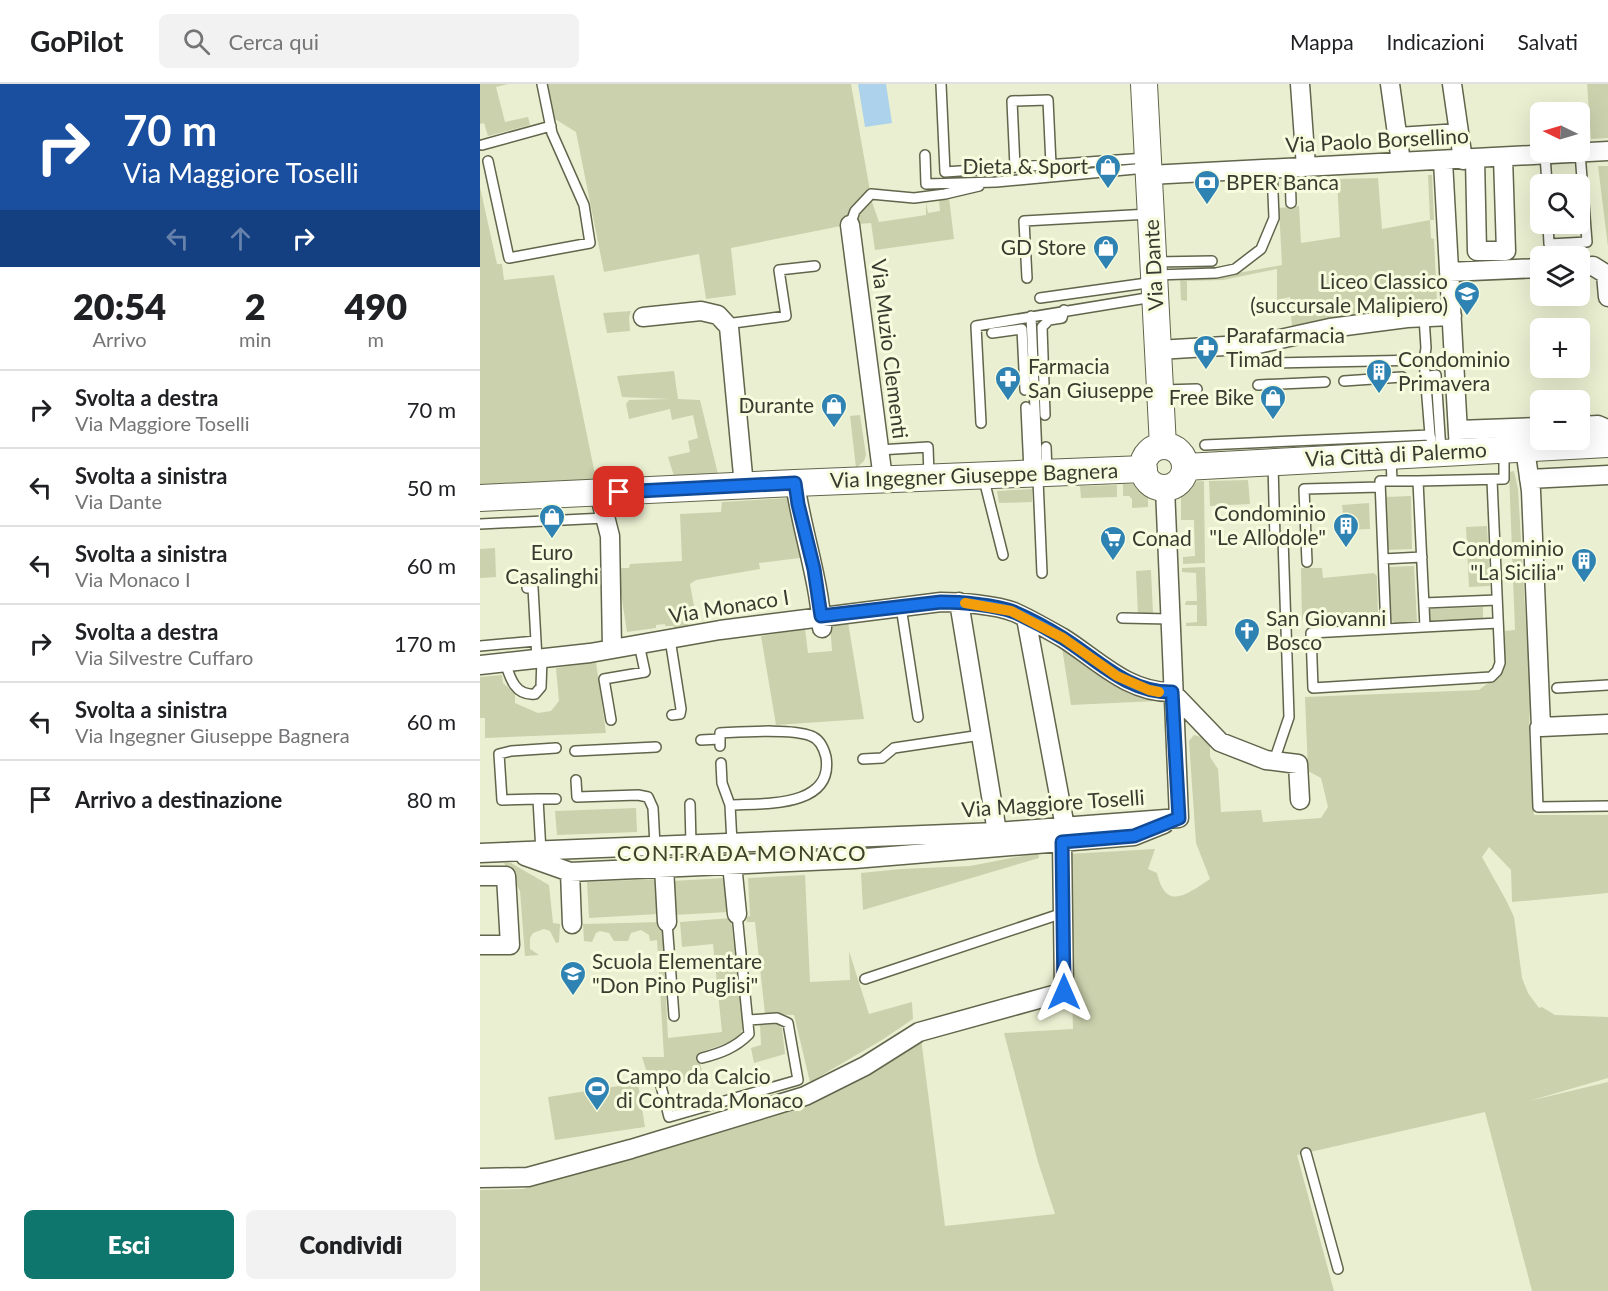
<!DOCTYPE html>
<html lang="it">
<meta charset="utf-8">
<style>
:root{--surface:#fff;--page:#f2f2f2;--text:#202124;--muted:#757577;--line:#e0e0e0;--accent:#0f766e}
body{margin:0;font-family:Lato,sans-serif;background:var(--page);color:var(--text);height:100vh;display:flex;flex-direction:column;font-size:22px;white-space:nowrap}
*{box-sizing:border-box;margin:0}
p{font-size:20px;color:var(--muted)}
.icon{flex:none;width:33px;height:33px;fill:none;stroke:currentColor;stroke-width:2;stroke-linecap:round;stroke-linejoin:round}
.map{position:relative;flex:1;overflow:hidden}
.sheet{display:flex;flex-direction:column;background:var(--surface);width:480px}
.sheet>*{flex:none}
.hud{background:#1a4fa0;color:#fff;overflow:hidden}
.needle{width:39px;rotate:275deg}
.controls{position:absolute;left:1050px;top:18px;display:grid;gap:12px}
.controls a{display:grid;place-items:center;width:60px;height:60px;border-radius:9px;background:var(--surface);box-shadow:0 6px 24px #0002;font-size:30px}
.pin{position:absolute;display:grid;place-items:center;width:51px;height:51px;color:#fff;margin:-26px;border-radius:12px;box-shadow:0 3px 9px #0006}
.me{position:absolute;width:66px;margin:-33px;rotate:0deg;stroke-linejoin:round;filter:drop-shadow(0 0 4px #0008)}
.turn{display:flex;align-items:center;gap:21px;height:126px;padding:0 24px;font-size:27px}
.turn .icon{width:78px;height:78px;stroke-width:2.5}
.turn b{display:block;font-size:42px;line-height:51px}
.lanes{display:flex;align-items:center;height:57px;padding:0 24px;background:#0003;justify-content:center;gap:30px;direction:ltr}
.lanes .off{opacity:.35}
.eta{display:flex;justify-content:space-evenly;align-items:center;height:102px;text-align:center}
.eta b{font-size:36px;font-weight:800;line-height:42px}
.primary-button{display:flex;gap:12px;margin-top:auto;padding:12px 24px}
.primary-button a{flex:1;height:69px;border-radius:9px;background:var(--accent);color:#fff;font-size:24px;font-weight:800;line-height:69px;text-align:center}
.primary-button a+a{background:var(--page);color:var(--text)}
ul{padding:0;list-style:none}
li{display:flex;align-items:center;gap:18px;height:78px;padding:0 24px;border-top:2px solid var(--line)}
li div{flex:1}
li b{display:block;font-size:22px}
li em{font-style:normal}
header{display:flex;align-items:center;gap:36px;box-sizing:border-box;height:84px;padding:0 30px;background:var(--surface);border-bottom:2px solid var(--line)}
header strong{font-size:28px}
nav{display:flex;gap:33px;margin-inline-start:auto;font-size:21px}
.search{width:420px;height:54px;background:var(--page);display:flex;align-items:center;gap:15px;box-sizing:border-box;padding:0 21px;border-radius:9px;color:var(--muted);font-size:22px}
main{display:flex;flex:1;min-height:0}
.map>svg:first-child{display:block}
</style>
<header>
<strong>GoPilot</strong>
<div class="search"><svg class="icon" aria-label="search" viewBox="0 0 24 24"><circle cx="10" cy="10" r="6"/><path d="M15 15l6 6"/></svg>Cerca qui</div>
<nav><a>Mappa</a><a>Indicazioni</a><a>Salvati</a></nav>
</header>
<main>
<section class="sheet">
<div class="hud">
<div class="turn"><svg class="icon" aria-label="right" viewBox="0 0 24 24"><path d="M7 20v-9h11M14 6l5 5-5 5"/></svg><div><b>70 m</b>Via Maggiore Toselli</div></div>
<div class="lanes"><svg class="icon off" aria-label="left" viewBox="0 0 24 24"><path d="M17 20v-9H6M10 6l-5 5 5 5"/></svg><svg class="icon off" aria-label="ahead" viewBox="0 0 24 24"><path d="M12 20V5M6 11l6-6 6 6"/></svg><svg class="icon" aria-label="right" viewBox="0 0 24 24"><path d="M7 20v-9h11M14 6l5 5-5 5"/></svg></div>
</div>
<div class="eta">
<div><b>20:54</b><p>Arrivo</p></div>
<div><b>2</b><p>min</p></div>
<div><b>490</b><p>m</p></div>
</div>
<ul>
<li><svg class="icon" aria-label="right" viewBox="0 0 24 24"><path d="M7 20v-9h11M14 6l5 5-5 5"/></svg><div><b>Svolta a destra</b><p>Via Maggiore Toselli</p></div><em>70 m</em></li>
<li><svg class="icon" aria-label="left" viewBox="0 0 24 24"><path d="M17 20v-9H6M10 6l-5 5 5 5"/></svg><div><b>Svolta a sinistra</b><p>Via Dante</p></div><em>50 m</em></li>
<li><svg class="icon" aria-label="left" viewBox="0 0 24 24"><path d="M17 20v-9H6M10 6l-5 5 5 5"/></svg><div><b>Svolta a sinistra</b><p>Via Monaco I</p></div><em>60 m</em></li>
<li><svg class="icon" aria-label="right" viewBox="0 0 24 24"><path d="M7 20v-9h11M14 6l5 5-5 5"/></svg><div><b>Svolta a destra</b><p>Via Silvestre Cuffaro</p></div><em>170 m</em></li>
<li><svg class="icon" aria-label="left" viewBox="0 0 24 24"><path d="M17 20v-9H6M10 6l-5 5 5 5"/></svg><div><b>Svolta a sinistra</b><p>Via Ingegner Giuseppe Bagnera</p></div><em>60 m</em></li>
<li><svg class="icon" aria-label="arrive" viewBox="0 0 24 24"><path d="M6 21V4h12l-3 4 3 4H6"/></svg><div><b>Arrivo a destinazione</b></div><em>80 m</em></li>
</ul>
<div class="primary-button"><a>Esci</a><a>Condividi</a></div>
</section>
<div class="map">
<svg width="1128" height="1207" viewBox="0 0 1128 1207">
<rect width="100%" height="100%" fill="#eaefd1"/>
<path fill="#cbd1ad" d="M 0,0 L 28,0 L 16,3 L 25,38 L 48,33 L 50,41 L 8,52 L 4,39 L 0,40 Z
M 68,0 L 371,0 L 392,118 L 399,138 L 446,131 L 446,118 L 448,129 L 460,127 L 459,116 L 469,114 L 474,155 L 395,166 L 391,139 L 366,141 L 251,164 L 256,211 L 226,215 L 219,170 L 124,188 L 96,48 L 75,35 Z
M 1107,0 L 1128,0 L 1128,54 L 1111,55 Z
M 1118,82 L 1128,82 L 1128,163 Z
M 948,91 L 952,91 L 954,136 L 950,136 L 951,154 L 954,155 L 957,219 L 812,244 L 810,213 L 797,216 L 797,185 L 743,196 L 707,197 L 707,217 L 701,216 L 700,194 L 736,193 L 802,181 L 799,124 L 819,122 L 821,159 L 860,153 L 857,95 L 898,94 L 902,145 L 950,136 Z
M 0,103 L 17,180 L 22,180 L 24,196 L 74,191 L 116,395 L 0,401 Z
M 151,227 L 149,233 L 150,247 L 127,249 L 123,229 Z
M 194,287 L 198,315 L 220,316 L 238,390 L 194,392 L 188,373 L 210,368 L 208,357 L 218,354 L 213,331 L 192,336 L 190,325 L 149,335 L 146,320 L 149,316 L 189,315 L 142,313 L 137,292 Z
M 380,331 L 386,371 L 384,377 L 376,384 L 370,332 Z
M 1034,387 L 1038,405 L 1047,557 L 1051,578 L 1049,653 L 1054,731 L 1128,731 L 1128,809 L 1032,818 L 1031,786 L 1009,763 L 1002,773 L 1026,816 L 1034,833 L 1042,894 L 1048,909 L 1059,924 L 1062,923 L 1075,931 L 1128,933 L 1128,994 L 1049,1017 L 1128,998 L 1128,1207 L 1052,1207 L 1005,1028 L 817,1071 L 854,1207 L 0,1207 L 0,1106 L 43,1105 L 338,1015 L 383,993 L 441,954 L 465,1142 L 575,1130 L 558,1078 L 524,949 L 593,945 L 588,770 L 675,765 L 668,785 L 677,789 C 686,828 707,810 730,795 L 716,759 L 709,657 L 714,651 L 721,653 L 730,660 L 730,673 L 738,685 L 741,728 L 781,726 L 783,738 L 841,734 L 848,723 L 841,694 L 828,687 L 825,613 L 999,606 C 1030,584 1024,583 1025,547 L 1035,546 L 1029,388 Z
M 768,396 L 770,420 L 730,422 L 729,397 Z
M 724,397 L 725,479 L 703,480 L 703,473 L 715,472 L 714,436 L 701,436 L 701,405 L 707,398 Z
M 643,400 L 662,400 L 668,407 L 668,423 L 652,424 L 652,415 L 649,412 L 643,412 Z
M 637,401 L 637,413 L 601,414 L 600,402 Z
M 552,405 L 552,418 L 519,419 L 517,407 Z
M 931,412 L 932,465 L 907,466 L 905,413 Z
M 308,414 L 327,473 L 279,479 L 280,485 L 216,496 L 210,500 L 216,533 L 208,535 L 209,543 L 194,544 L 194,542 L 185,542 L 185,540 L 176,541 L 176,544 L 147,548 L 137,484 L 149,484 L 150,480 L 202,477 L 200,430 L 241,428 L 242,418 Z
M 889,419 L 890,445 L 865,446 L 862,421 Z
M 1007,442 L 1010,502 L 989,503 L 986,443 Z
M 15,464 L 16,493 L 0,494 L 0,465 Z
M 934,482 L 937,538 L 916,540 L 911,536 L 909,483 Z
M 725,483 L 727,542 L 706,542 L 706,539 L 717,538 L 717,521 L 705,521 L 706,517 L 717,517 L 716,489 L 702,488 L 702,484 Z
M 821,484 L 842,484 L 843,494 L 894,489 L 897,492 L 898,533 L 822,536 Z
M 671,486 L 673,530 L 658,531 L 656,487 Z
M 1003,523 L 1003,536 L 948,539 L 948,525 Z
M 368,538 L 384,635 L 296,641 L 281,552 L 325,545 L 328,569 L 352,567 L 350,540 Z
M 582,564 L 633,598 L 677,617 L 591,621 Z
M 116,578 L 126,649 L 5,654 L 5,634 L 0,634 L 0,593 L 22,591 L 23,599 L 35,609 L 35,619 L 58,629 L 71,627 L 79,617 L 76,584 Z
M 156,724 L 157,748 L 77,751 L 75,727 Z
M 558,769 L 559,774 L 383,826 L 381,789 L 421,785 L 490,782 Z
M 24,779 L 31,779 L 69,801 L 73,839 L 80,840 L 79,858 L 76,859 L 70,847 L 64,845 L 53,849 L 50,854 L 50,865 L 59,871 L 45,872 L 40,807 Z
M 325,791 L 330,898 L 370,896 L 369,867 L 389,930 L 432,918 L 433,935 L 402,956 L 330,998 L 314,931 L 285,930 L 275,838 L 267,838 L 266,833 L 270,832 L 268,794 Z
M 247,794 L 249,828 L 193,831 L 191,797 Z
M 177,795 L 178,830 L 109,834 L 107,798 Z
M 251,834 L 263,943 L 260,951 L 256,956 L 218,969 L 223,993 L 189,1002 L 186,989 L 168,992 L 162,973 L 184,973 L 177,856 L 170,857 L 169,851 L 161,846 L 151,849 L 148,857 L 134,857 L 129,849 L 120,847 L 116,849 L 112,858 L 104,857 L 103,840 L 182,838 L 188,954 L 242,948 L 233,860 L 202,863 L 200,838 Z
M 297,940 L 302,944 L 305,970 L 274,979 L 271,964 L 281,961 L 280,941 Z
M 158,999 L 165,1043 L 75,1056 L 68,1013 Z"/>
<path fill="#add2eb" d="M 378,0 L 406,0 L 412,39 L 385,43 Z"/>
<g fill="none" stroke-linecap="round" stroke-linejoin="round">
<defs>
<path id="lane" d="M 461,0 L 465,88 L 666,74
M 2,61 L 71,42
M 445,71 L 446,100 L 516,98 L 666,84
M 1065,71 L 1067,100
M 8,77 L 29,174 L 110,159 L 104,121 L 72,49 L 62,0
M 535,83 L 532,17 L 568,16 L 571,81
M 810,84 L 811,119
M 1068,140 L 1069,160 L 1107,158 L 1100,69
M 370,141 L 375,127 L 391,110 L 434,114 L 465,110 L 499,102
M 676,178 L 732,177
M 676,191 L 736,189 L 755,185 L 781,165 L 794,134 L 792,85
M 547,194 L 544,137 L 669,130
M 560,214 L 674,198
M 551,232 L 562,489
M 246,240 L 306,232 L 299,186 L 335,182
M 512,249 L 542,245 L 545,306
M 770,260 L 771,273 L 778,273 L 793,279 L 944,276 L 950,351
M 944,276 L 946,264 L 944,233
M 950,292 L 956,291 L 961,367
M 864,297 L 922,293
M 778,301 L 845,298
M 683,306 L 717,305
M 546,323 L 549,387
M 565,331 L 562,243 L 569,236 L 582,234 L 584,226
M 501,339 L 496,242 L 673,213
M 725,361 L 950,351 L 951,355
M 566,363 L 567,388
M 399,366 L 448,363 L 449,391
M 793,380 L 795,455 L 803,455 L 809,633 L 794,677
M 503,392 L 523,471
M 1012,396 L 1020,579 L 1017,587 L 1011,593 L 833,604 L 831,549 L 1018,539
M 912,397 L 938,397 L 945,543
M 938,397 L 1024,395 L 1024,366
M 0,440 L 125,434
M 903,475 L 942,473
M 827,478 L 824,405 L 900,403
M 47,504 L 53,504 L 56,557
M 944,519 L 1017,516
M 421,523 L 438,633
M 642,534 L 690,535
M 906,545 L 900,397 L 912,397 L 911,374
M 190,555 L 201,625 L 200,630 L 192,631
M 0,562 L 56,557 L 57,575
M 25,578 C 30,594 35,612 55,610 L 61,603 L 62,574
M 1077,604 L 1128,601
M 131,636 L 124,595 L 165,588 L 159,560
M 1059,643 L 1055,643 L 1058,723 L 1128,722
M 240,655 L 240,649 C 261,648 312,644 331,652 C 340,655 344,665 346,673 C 354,725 281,719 250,721 L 252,759
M 221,656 L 240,655 L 240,662
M 95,667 L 176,663
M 383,675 L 402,674 L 414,664 L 501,651
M 241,679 L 242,699 L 250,721
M 96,696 L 97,713 L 158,711 L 168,713 L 173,724 L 175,762
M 58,715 L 76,715
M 210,720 L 211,760
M 61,768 L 58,715 L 22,716 L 19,670 L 31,667 L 76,664
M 187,838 L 194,932
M 385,895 L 583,829
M 222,974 C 241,969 255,964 269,950 L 257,830
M 180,998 L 189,1033 L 318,996 L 308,939 L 297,934 L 268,936
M 826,1069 L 858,1185"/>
<path id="street" d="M 820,0 L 826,83
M 910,0 L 921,78
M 972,0 L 983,76
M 918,53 L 979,49
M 995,75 L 997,167 L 1026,167 L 1023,73
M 963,77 L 979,367
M 669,91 L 1128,67
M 370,141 L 403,395
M 1100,183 L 1113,182 L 1126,190 L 1128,213
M 969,188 L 1060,184
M 163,233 L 221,227 L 238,231 L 249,243 L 264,402
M 678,266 L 778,260 L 850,244 L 927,234 L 972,232
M 1100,342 L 1118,341 L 1127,345
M 978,346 L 1060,343
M 1045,365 L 1051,407 L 1061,643 L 1128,640
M 1049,395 L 1128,391
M 315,399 C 322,448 339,494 342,544
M 685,404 L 699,734
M 119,409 L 130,452 L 132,565
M 479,518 L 517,748
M 546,534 L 585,743
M 0,581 L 110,569 L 240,546 L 461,518 C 480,518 516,521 534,528 C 550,535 567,545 583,554 C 618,576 648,609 692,608 L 740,658 L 786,676 L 818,680 L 820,716
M 0,769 L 517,748 L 699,734
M 45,772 L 90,788 L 374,775 L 654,752 L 684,740
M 252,780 L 257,830
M 184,783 L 187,838
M 90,788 L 92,840
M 0,792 L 26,792 L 30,861 L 0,861
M 0,1094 L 48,1093 L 151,1065 L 325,1012 L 385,982 L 439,948 L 584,908 L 582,758"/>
<path id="secondary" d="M 664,0 L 683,362
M663 383a21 21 0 1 1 42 0a21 21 0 1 1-42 0Z
M 705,383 L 1128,360
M 0,414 L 315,399 L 664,385"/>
</defs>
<use href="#lane" stroke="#61654b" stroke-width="12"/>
<use href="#street" stroke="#61654b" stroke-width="21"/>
<use href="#secondary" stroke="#61654b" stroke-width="28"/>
<use href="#lane" stroke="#fff" stroke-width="9"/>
<use href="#street" stroke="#fff" stroke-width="18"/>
<use href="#secondary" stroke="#fff" stroke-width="26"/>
</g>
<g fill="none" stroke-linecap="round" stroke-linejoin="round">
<defs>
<path id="route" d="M 139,408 L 315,399 L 318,420 L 334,485 L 341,532 L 461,518 C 480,518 516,521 534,528 C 550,535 567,544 583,554 C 618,576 648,609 692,608 L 699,734 L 654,752 L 582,758 L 584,908"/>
</defs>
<use href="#route" stroke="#114b97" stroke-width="15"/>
<use href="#route" stroke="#1a73e8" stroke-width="10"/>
<path stroke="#f59e0b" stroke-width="10" d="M 485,519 L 531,527 L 583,554 L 637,592 L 669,606 L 679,608"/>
</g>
<defs>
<symbol id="shop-pin" viewBox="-11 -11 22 30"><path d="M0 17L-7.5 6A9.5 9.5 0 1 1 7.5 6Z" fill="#2e83b3" stroke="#f7fcde"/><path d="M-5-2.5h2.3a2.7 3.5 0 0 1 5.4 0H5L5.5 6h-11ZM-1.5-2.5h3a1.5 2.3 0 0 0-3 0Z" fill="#fff"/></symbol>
<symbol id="bank-pin" viewBox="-11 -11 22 30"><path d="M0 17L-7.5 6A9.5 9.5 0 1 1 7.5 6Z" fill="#2e83b3" stroke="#f7fcde"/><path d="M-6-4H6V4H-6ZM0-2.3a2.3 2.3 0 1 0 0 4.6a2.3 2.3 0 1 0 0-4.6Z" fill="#fff"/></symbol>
<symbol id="school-pin" viewBox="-11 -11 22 30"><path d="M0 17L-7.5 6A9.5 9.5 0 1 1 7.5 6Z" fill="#2e83b3" stroke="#f7fcde"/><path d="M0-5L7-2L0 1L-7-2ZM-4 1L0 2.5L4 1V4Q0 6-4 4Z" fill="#fff"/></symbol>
<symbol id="pharmacy-pin" viewBox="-11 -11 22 30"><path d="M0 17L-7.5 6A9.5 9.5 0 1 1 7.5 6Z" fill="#2e83b3" stroke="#f7fcde"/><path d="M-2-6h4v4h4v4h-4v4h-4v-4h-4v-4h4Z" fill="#fff"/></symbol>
<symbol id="building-pin" viewBox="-11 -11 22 30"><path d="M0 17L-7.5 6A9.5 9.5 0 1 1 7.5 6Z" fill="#2e83b3" stroke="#f7fcde"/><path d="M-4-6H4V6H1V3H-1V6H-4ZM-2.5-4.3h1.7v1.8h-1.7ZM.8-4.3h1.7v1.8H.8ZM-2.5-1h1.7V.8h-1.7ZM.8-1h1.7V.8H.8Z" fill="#fff"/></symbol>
<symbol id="supermarket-pin" viewBox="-11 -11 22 30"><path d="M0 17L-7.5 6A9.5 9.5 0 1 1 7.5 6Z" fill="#2e83b3" stroke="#f7fcde"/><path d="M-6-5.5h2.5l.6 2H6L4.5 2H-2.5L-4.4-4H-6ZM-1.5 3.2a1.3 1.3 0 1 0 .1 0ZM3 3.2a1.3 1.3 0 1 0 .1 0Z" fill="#fff"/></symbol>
<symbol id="church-pin" viewBox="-11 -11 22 30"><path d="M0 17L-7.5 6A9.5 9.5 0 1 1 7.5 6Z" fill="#2e83b3" stroke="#f7fcde"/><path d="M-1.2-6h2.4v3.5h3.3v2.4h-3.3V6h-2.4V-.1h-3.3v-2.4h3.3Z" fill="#fff"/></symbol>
<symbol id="stadium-pin" viewBox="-11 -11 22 30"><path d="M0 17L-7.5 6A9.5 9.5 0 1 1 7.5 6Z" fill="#2e83b3" stroke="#f7fcde"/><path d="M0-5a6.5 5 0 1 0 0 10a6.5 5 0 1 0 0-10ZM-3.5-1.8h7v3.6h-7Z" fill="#fff"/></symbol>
</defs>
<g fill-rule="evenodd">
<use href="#shop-pin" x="613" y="68" width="30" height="40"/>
<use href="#bank-pin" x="712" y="84" width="30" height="40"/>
<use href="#shop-pin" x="611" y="149" width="30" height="40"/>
<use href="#school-pin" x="972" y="195" width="30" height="40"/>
<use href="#pharmacy-pin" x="711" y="249" width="30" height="40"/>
<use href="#building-pin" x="884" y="273" width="30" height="40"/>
<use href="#pharmacy-pin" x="513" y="280" width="30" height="40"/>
<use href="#shop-pin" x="778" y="299" width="30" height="40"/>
<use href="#shop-pin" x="339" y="307" width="30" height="40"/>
<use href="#shop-pin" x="57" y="418" width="30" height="40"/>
<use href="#building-pin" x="851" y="427" width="30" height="40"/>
<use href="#supermarket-pin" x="618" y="440" width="30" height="40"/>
<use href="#building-pin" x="1089" y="462" width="30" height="40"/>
<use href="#church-pin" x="752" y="532" width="30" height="40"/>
<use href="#school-pin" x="78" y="875" width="30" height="40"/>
<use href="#stadium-pin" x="102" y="990" width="30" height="40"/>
</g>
<g text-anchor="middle" stroke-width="6" stroke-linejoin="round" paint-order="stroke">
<g font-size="21" fill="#3a3b30" stroke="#f7fcde">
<text transform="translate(897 57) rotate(-3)" y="7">Via Paolo Borsellino</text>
<text transform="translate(674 181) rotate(-93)" y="7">Via Dante</text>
<text transform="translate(409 265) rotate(83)" y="7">Via Muzio Clementi</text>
<text transform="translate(916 371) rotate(-3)" y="7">Via Città di Palermo</text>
<text transform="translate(494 392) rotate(-2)" y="7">Via Ingegner Giuseppe Bagnera</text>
<text transform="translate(249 523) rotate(-9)" y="7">Via Monaco I</text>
<text transform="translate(573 720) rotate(-4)" y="7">Via Maggiore Toselli</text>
</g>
<g font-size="21" fill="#3a3b30" stroke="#f7fcde" text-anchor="start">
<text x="608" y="90" text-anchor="end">Dieta &amp; Sport</text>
<text x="746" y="106">BPER Banca</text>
<text x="606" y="171" text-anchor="end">GD Store</text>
<text x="968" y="205" text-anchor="end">Liceo Classico<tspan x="968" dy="24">(succursale Malipiero)</tspan></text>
<text x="746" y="259">Parafarmacia<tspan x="746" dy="24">Timad</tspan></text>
<text x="918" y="283">Condominio<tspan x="918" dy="24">Primavera</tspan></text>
<text x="548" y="290">Farmacia<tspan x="548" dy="24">San Giuseppe</tspan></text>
<text x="774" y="321" text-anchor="end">Free Bike</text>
<text x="334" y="329" text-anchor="end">Durante</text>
<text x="846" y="437" text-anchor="end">Condominio<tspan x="846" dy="24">"Le Allodole"</tspan></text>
<text x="652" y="462">Conad</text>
<text x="1084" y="472" text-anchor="end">Condominio<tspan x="1084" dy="24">"La Sicilia"</tspan></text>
<text x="72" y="476" text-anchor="middle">Euro<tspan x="72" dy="24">Casalinghi</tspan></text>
<text x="786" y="542">San Giovanni<tspan x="786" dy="24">Bosco</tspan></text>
<text x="112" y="885">Scuola Elementare<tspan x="112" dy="24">"Don Pino Puglisi"</tspan></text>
<text x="136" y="1000">Campo da Calcio<tspan x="136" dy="24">di Contrada Monaco</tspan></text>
</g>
<g font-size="22" letter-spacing="1.5" fill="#3f4229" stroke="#f7fcde">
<text x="262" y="777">CONTRADA MONACO</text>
</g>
</g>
</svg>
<div class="controls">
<a><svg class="needle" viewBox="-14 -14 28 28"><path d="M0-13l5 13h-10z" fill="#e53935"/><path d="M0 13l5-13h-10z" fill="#757577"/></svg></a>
<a><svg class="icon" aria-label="search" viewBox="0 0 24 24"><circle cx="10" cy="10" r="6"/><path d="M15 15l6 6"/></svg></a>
<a><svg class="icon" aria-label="layers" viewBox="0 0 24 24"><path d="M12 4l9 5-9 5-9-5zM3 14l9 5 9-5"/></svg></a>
<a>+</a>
<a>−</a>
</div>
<div class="pin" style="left:139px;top:408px;background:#d93025"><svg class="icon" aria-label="arrive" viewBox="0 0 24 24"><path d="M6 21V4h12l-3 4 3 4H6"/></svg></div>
<svg class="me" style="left:584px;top:908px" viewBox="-20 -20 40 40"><path d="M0-17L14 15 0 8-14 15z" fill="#1a73e8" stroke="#fff" stroke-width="4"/></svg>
</div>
</main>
